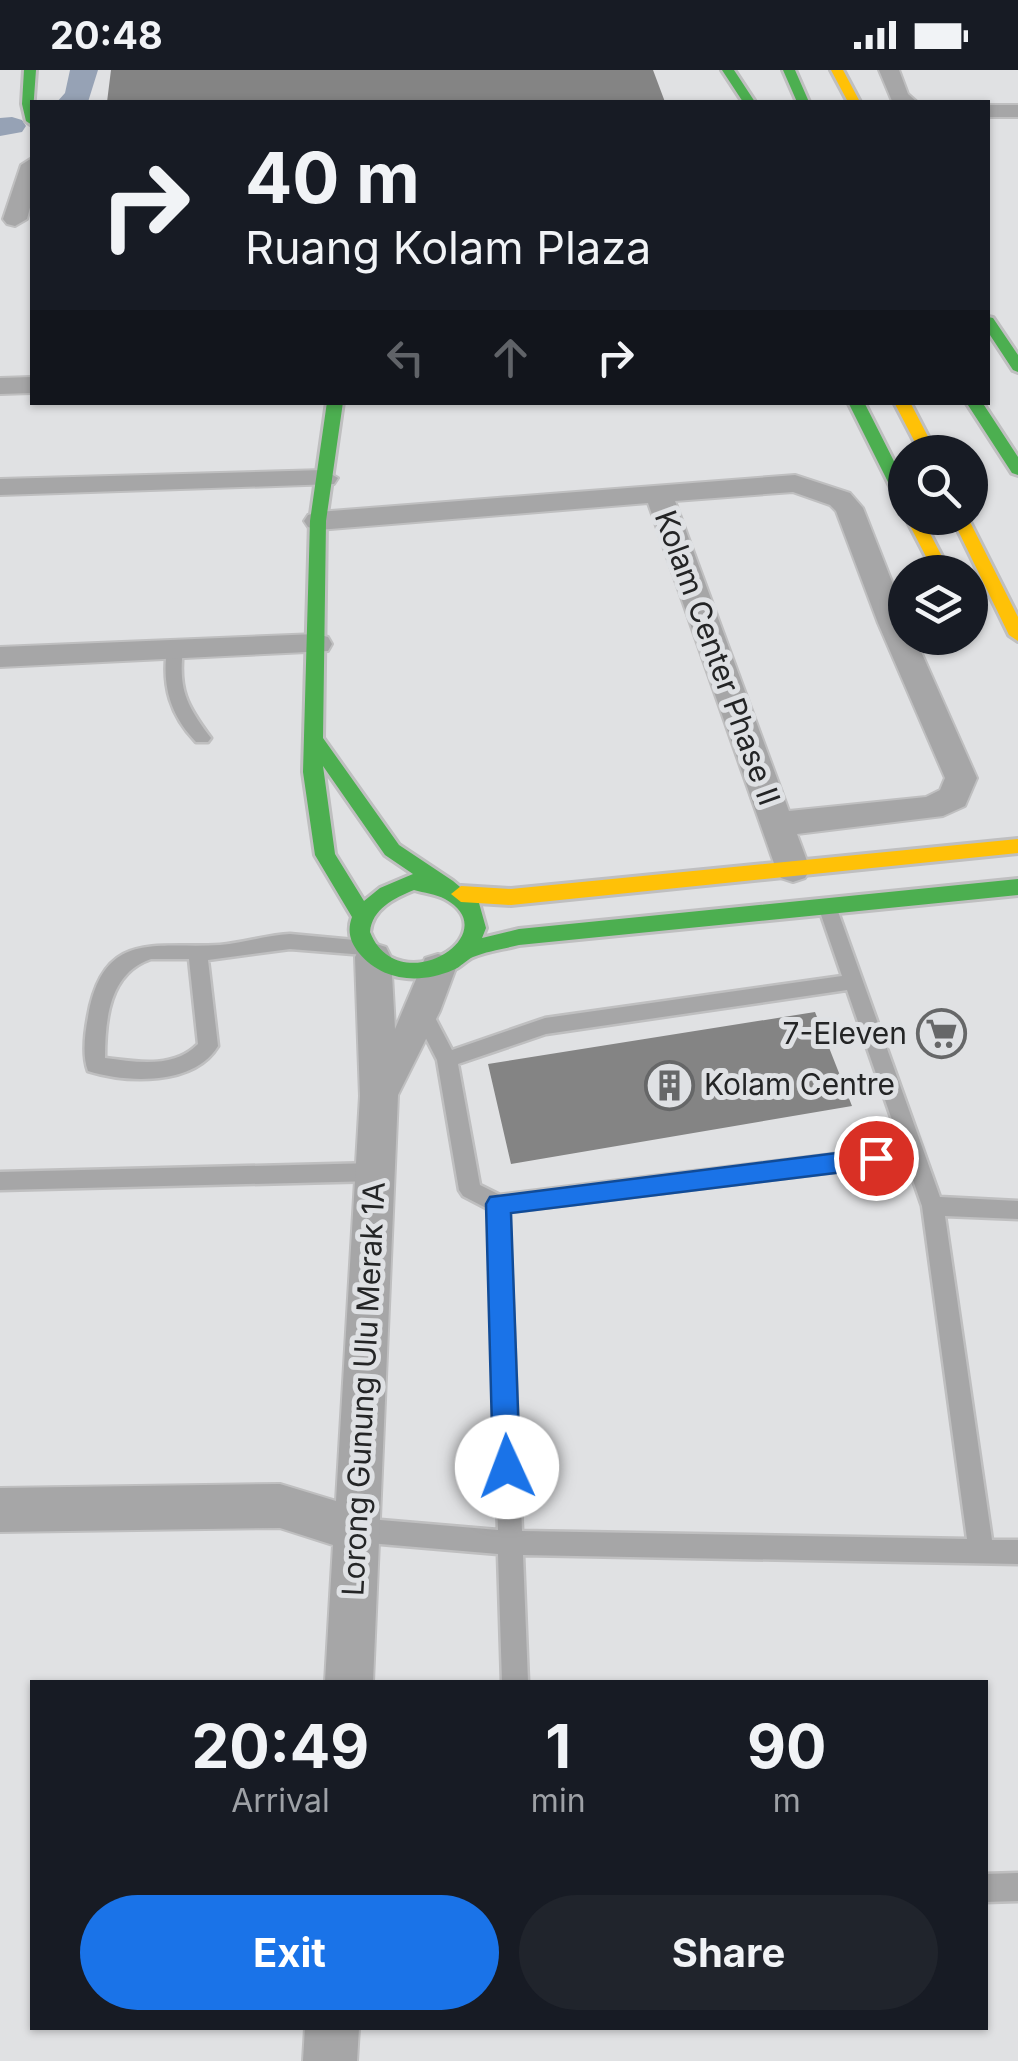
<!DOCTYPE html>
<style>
:root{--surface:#171b24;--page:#20242c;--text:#f1f3f6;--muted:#9ea1a6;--accent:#1a73e8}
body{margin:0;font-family:Inter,sans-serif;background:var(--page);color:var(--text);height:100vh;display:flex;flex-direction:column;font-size:38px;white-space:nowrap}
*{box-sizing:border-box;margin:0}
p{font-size:32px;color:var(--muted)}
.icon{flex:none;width:55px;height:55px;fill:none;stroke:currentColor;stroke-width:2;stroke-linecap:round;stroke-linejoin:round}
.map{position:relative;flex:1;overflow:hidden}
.drawer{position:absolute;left:30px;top:1610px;width:958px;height:350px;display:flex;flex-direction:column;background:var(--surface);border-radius:0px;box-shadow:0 2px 8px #0004}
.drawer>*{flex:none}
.banner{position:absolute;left:30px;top:30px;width:960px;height:305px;border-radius:0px;box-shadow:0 2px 8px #0004;background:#171b24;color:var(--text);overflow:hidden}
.controls{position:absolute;left:888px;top:365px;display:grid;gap:20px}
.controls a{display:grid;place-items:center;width:100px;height:100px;border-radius:50%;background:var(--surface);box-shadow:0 2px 8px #0004;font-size:50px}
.pin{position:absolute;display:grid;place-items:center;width:85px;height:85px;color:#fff;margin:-42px;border:5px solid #fff;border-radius:50%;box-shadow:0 2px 10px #0007}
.me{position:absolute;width:110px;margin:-55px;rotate:358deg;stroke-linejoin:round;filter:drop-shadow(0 0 8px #0008)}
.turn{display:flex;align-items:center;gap:35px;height:210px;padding:0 50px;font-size:45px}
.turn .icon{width:130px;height:130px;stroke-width:2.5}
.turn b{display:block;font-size:70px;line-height:85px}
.lanes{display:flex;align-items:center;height:95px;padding:0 50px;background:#0003;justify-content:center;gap:50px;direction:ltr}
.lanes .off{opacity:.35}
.eta{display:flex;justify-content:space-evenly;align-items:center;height:170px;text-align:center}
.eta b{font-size:60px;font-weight:700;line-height:70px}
.cta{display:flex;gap:20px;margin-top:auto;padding:20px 50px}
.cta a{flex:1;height:115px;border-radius:60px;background:var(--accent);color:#fff;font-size:40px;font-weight:700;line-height:115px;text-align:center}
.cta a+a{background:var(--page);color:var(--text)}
.status{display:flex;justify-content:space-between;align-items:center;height:70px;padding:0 50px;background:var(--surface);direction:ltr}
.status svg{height:28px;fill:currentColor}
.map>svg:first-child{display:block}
</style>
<div class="status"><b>20:48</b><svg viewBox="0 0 49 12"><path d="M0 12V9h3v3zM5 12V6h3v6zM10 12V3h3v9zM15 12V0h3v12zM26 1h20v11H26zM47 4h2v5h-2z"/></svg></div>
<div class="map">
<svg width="1018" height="1991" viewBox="0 0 1018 1991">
<rect width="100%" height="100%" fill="#e0e1e3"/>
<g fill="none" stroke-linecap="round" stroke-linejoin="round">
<path fill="#96a2b5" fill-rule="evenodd" d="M 70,0 L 98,0 L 88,32 L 57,32 L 65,23 Z
M 12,47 L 22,50 L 26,56 L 22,62 L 0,66 L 0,48 Z"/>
</g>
<path fill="#848484" d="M 111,0 L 653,0 L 665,32 L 107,32 Z
M 815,942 L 852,1036 L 511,1094 L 488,994 Z"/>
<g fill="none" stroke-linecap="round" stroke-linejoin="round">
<defs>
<path id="lane" d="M 175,574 L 183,579 C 178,620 187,636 211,668 L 208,672 L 196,672 C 170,645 162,616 167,579 Z
M 827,829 L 836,836 L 940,1127 L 1018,1131 L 1018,1149 L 945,1146 L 992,1470 L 1018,1470 L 1018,1494 L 523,1485 L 528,1612 L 502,1612 L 498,1484 L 357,1472 L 348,1468 L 345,1460 L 348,1452 L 357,1448 L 498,1460 L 488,1139 L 463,1126 L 459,1120 L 437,990 L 412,941 L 415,936 L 429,936 L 452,980 L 545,948 L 842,906 L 818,836 ZM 847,920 L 901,1076 L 500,1125 L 480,1115 L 458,994 L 546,964 ZM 907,1093 L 922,1136 L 967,1469 L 522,1461 L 509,1142 Z
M 290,864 L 365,871 L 374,878 L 365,885 L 290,879 L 208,890 L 218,976 C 194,1016 127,1013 88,1001 C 82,985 85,963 88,947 C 103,859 155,879 220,875 C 244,873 267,865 290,864 ZM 151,889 L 189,889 L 198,974 C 174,999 136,992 105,988 C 105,950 109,903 151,889 Z
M 376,1093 L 383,1096 L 386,1102 L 383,1108 L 376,1111 L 0,1120 L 0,1102 Z
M 1018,1803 L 1018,1831 L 985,1832 L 985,1804 Z"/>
<path id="street" d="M 879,0 L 899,0 L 908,24 L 917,32 L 892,31 Z
M 988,35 L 1018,35 L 1018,47 L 988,47 Z
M 32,88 L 32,130 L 27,149 L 15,156 L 7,154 L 3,149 L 21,95 Z
M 32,307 L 32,323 L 0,324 L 0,308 Z
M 324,400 L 338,408 L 334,414 L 0,425 L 0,409 Z
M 795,405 L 850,423 L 863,438 L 905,545 L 905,568 L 915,568 L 977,708 L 965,736 L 943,746 L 797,764 L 810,799 L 805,808 L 793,812 L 781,808 L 776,799 L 648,433 L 318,460 L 308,457 L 304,451 L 308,445 L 318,442 ZM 793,422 L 830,435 L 836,441 L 878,553 L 945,708 L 940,720 L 926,727 L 789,741 L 675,431 Z
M 317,564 L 328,567 L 332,574 L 328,581 L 0,597 L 0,577 Z
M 373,873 L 386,877 L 391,887 L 395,959 L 425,888 L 438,884 L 451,888 L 456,898 L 440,941 L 398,1025 L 373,1612 L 325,1612 L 333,1475 L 280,1458 L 0,1462 L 0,1418 L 280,1414 L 336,1431 L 360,1026 L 355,887 L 360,877 Z
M 305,1958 L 359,1958 L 357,1991 L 303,1991 Z"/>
<path id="fast" d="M 24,0 L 36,0 L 32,55 L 26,51 L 22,34 Z
M 722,0 L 734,0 L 755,32 L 743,32 Z
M 783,0 L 795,0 L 809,32 L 797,32 Z
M 988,247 L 993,248 L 1018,285 L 1018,302 L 1013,300 L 988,262 Z
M 327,332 L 343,332 L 326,451 L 323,668 L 399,775 L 453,811 L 479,833 L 486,858 L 482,868 L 519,859 L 1018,809 L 1018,825 L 519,875 C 504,879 487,881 473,887 C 466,890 461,897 453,900 C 421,914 383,912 359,883 C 350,872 347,861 352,847 L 315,785 L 303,702 L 310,451 ZM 323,696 L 385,785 L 413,804 L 380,818 L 364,831 L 335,784 ZM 414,820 C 424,823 436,824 445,829 C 509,864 398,933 370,862 C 372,839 394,828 414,820 Z
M 848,332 L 864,332 L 905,413 L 905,435 L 897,430 Z
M 966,332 L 982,332 L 1018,387 L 1018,405 L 1012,403 Z"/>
<path id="slow" d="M 831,0 L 843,0 L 860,32 L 848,32 Z
M 894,332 L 910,332 L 936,382 L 920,382 Z
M 906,448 L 922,448 L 950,502 L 934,502 Z
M 952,448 L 968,448 L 1018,547 L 1018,571 L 1009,565 Z
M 1018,769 L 1018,783 L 511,835 L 461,832 L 451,824 L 461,816 L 511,819 Z"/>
</defs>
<use href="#lane" stroke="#bfbfc0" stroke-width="5"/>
<use href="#street" stroke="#bfbfc0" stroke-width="4"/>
<use href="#fast" stroke="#bfbfc0" stroke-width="6"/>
<use href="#slow" stroke="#bfbfc0" stroke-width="6"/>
<use href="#lane" fill="#a6a6a7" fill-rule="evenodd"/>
<use href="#street" fill="#a6a6a7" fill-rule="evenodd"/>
<use href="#fast" fill="#4caf50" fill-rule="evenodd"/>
<use href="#slow" fill="#ffc107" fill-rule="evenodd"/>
</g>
<path fill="#1a73e8" stroke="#114b97" stroke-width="2.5" d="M 876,1078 L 885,1081 L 888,1088 L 885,1095 L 876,1098 L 511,1143 L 520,1397 L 516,1406 L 507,1410 L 497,1406 L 493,1397 L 486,1134 L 490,1127 Z"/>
<defs>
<symbol id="supermarket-ring" viewBox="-11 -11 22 22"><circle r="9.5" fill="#dfe1e4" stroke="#666768" stroke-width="1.5"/><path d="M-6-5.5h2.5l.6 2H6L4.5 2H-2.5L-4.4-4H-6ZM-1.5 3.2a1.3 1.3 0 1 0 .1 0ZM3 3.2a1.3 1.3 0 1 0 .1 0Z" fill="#666768"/></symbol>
<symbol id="building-ring" viewBox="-11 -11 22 22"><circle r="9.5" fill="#dfe1e4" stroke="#666768" stroke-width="1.5"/><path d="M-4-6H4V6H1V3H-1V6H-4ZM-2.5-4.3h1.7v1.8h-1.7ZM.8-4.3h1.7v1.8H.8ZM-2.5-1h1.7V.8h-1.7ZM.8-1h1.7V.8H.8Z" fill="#666768"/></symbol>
</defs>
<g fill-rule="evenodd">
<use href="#supermarket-ring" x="914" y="936" width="55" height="55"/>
<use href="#building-ring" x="642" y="988" width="55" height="55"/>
</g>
<g text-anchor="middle" stroke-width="10" stroke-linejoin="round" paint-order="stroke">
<g font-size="30" fill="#242526" stroke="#dfe1e4">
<text transform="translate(717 588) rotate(70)" y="10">Kolam Center Phase II</text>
<text transform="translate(364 1319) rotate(-87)" y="10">Lorong Gunung Ulu Merak 1A</text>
</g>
<g font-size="30" fill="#242526" stroke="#dfe1e4" text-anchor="end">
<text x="907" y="974">7-Eleven</text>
<text x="704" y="1025" text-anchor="start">Kolam Centre</text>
</g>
</g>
</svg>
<div class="controls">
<a><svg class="icon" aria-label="search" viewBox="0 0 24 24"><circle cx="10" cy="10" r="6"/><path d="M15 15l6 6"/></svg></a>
<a><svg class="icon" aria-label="layers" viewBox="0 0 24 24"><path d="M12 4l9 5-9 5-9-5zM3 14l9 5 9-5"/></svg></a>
</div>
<div class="pin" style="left:876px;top:1088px;background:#d93025"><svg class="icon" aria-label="arrive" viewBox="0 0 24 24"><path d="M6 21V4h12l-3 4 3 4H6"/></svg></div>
<svg class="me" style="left:507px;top:1397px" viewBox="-20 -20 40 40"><circle r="19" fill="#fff"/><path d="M0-13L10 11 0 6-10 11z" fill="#1a73e8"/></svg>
<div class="banner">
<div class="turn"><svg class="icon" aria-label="right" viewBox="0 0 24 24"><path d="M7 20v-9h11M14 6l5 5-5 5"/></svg><div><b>40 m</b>Ruang Kolam Plaza</div></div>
<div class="lanes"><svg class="icon off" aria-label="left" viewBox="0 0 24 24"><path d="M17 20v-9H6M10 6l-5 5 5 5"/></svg><svg class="icon off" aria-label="ahead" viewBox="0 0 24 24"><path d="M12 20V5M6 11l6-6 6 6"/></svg><svg class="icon" aria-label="right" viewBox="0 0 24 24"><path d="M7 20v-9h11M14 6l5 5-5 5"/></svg></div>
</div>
<section class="drawer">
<div class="eta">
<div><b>20:49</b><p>Arrival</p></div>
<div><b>1</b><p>min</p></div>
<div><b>90</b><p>m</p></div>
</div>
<div class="cta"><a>Exit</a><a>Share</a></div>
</section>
</div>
